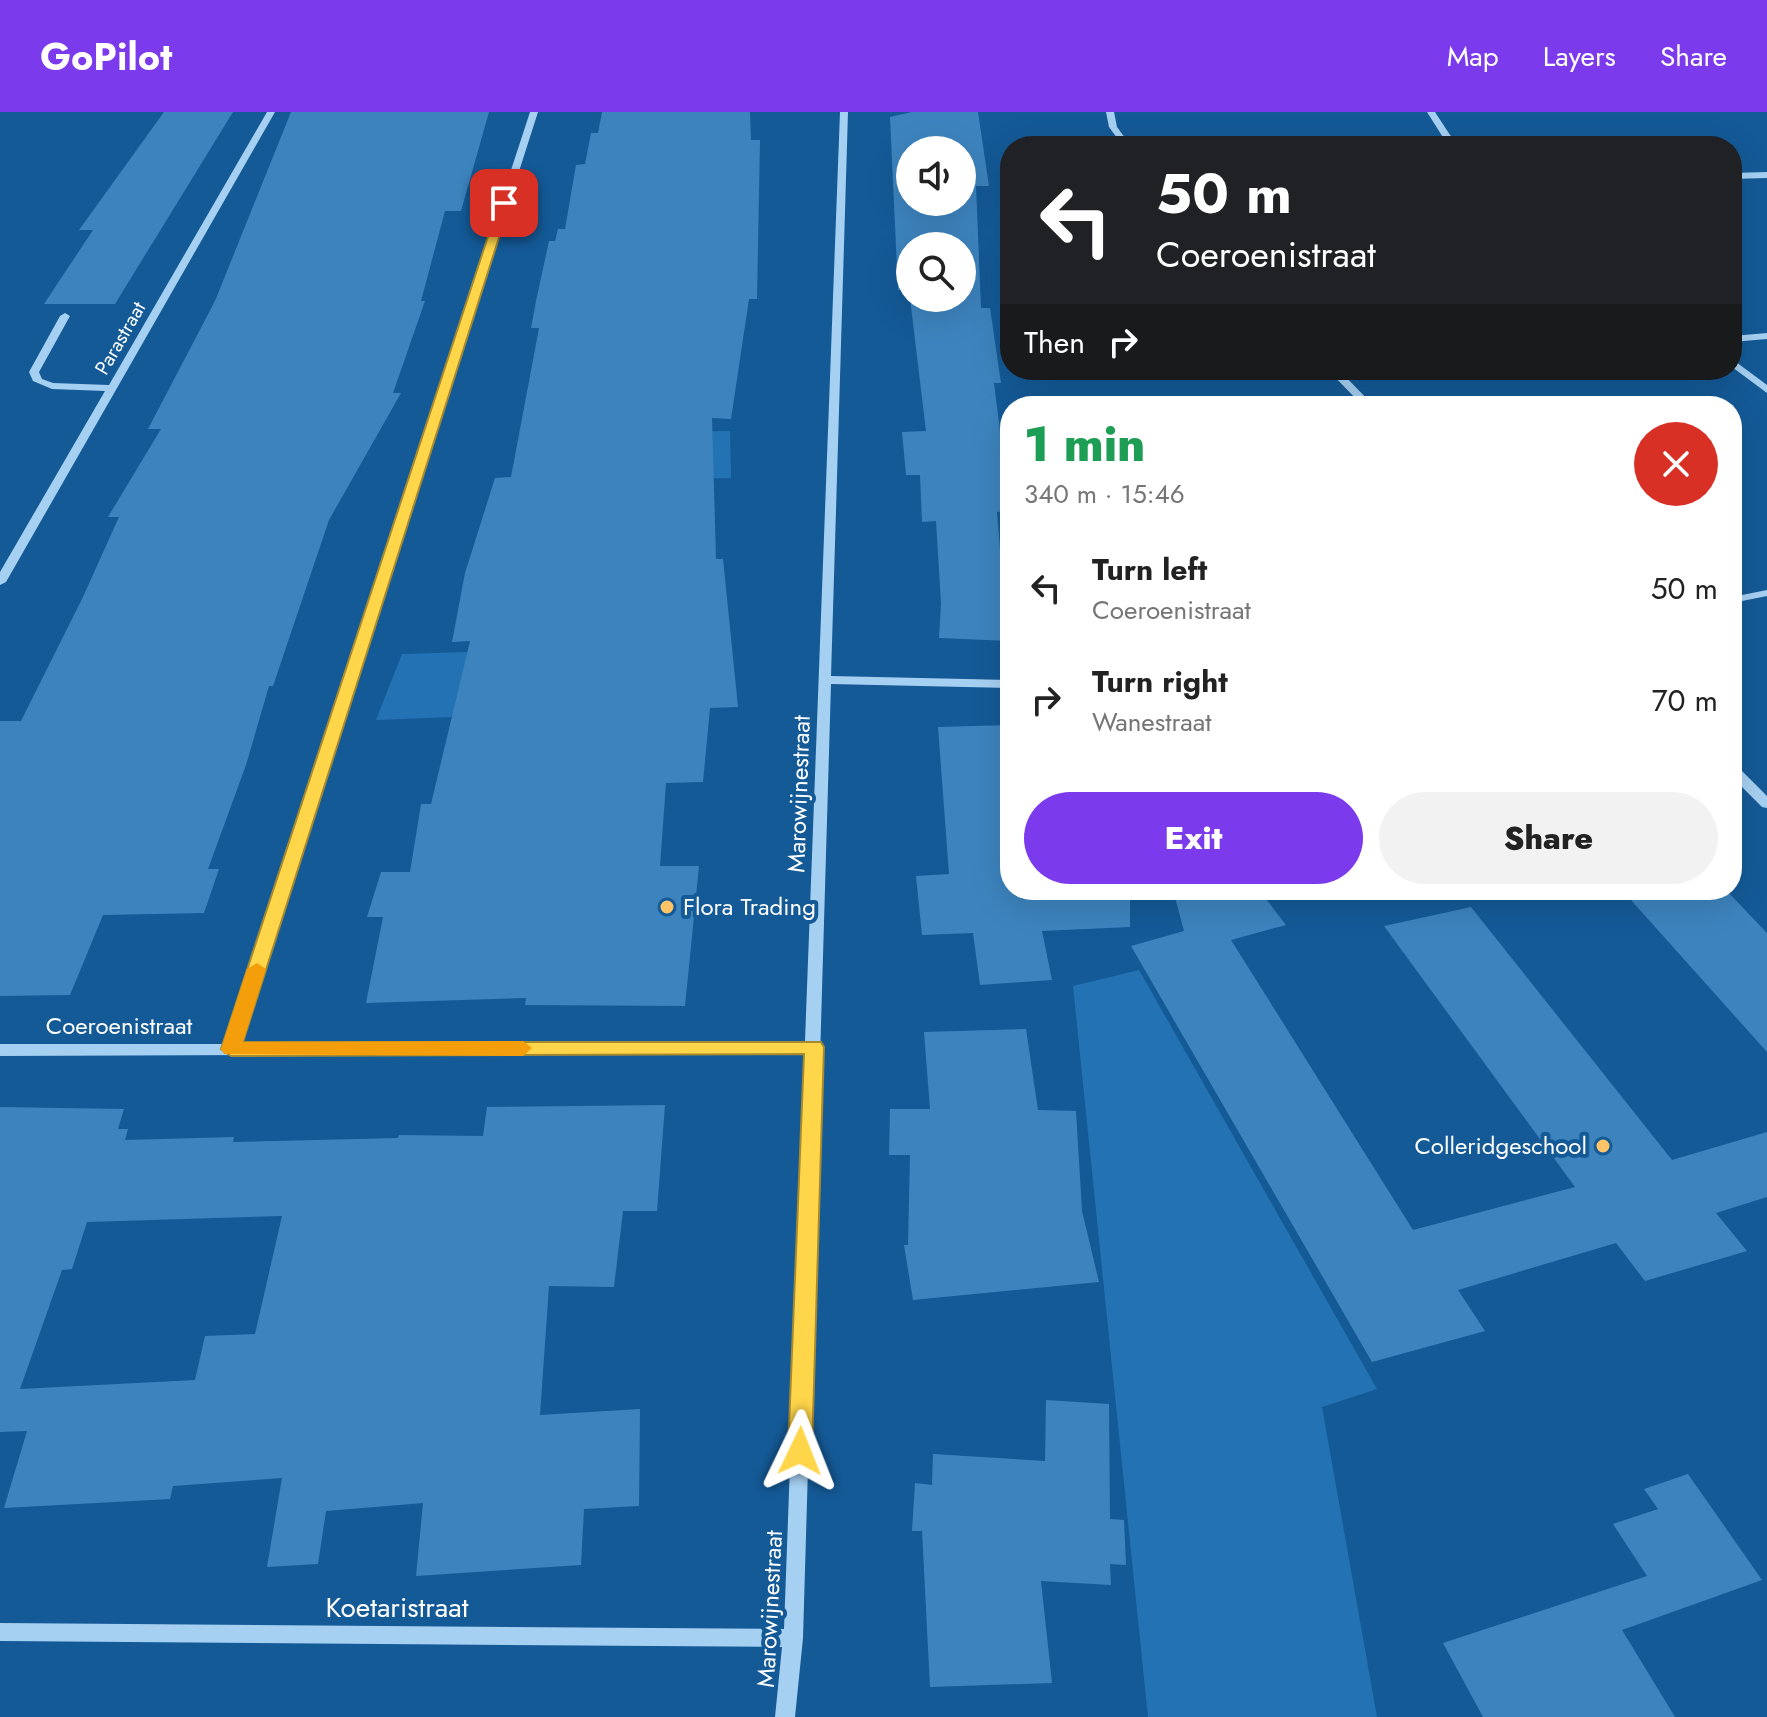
<!DOCTYPE html>
<meta charset="utf-8">
<style>
:root{--surface:#fff;--page:#f2f2f2;--text:#222;--muted:#767676;--accent:#7c3aed}
body{margin:0;font-family:Jost,sans-serif;background:var(--page);color:var(--text);height:100vh;display:flex;flex-direction:column;font-size:30px;white-space:nowrap}
*{box-sizing:border-box;margin:0}
p{font-size:26px;color:var(--muted)}
.icon{flex:none;width:44px;height:44px;fill:none;stroke:currentColor;stroke-width:2;stroke-linecap:round;stroke-linejoin:round}
.map{position:relative;flex:1;overflow:hidden}
.side{position:absolute;left:1000px;top:284px;width:742px;height:504px;display:flex;flex-direction:column;background:var(--surface);border-radius:32px;box-shadow:0 8px 32px #0002}
.side>*{flex:none}
.banner{position:absolute;left:1000px;top:24px;width:742px;height:244px;border-radius:32px;box-shadow:0 8px 32px #0002;background:#202124;color:#fff;overflow:hidden}
.controls{position:absolute;left:896px;top:24px;display:grid;gap:16px}
.controls a{display:grid;place-items:center;width:80px;height:80px;border-radius:50%;background:var(--surface);box-shadow:0 8px 32px #0002;font-size:40px}
.pin{position:absolute;display:grid;place-items:center;width:68px;height:68px;color:#fff;margin:-34px;border-radius:16px;box-shadow:0 4px 12px #0006}
.me{position:absolute;width:88px;margin:-44px;rotate:2deg;stroke-linejoin:round;filter:drop-shadow(0 0 6px #0008)}
.turn{display:flex;align-items:center;gap:28px;height:168px;padding:0 24px;font-size:36px}
.turn .icon{width:104px;height:104px;stroke-width:2.5}
.turn b{display:block;font-size:56px;line-height:68px}
.then{display:flex;align-items:center;height:76px;padding:0 24px;background:#0003;gap:16px;font-size:30px}
.round{display:grid;place-items:center;flex:none;width:84px;height:84px;border-radius:42px;background:var(--page)}
.headline{display:flex;align-items:center;justify-content:space-between;height:136px;padding:0 24px}
h1{font-size:48px;font-weight:800;line-height:60px;color:#1e9e55}
.primary-button{display:flex;gap:16px;margin-top:auto;padding:16px 24px}
.primary-button a{flex:1;height:92px;border-radius:48px;background:var(--accent);color:#fff;font-size:32px;font-weight:800;line-height:92px;text-align:center}
.primary-button a+a{background:var(--page);color:var(--text)}
ul{padding:0;list-style:none}
li{display:flex;align-items:center;gap:24px;height:112px;padding:0 24px}
li div{flex:1}
li b{display:block;font-size:30px}
li em{font-style:normal}
header{display:flex;align-items:center;gap:48px;box-sizing:border-box;height:112px;padding:0 40px;background:var(--accent);color:#fff}
header strong{font-size:38px}
nav{display:flex;gap:44px;margin-inline-start:auto;font-size:28px}
.map>svg:first-child{display:block}
</style>
<header>
<strong>GoPilot</strong>
<nav><a>Map</a><a>Layers</a><a>Share</a></nav>
</header>
<div class="map">
<svg width="1767" height="1605" viewBox="0 0 1767 1605">
<rect width="100%" height="100%" fill="#145a97"/>
<path fill="#2373b4" d="M 730,319 L 731,366 L 617,368 L 620,321 Z
M 572,537 L 557,601 L 376,608 L 402,542 Z
M 1139,858 L 1377,1277 L 1322,1295 L 1377,1605 L 1148,1605 L 1073,874 Z"/>
<path fill="#3d84be" fill-rule="evenodd" d="M 164,0 L 233,0 L 115,192 L 44,192 L 93,118 L 79,118 Z
M 291,0 L 489,0 L 461,99 L 445,99 L 421,189 L 425,189 L 393,281 L 401,281 L 329,408 L 273,574 L 269,574 L 246,653 L 208,757 L 219,757 L 204,801 L 103,803 L 70,883 L 0,884 L 0,609 L 21,609 L 82,487 L 119,405 L 108,405 L 161,317 L 148,317 L 215,189 Z
M 602,0 L 750,0 L 751,28 L 760,28 L 757,187 L 749,187 L 731,307 L 712,306 L 716,447 L 723,447 L 738,595 L 710,596 L 703,670 L 666,671 L 660,754 L 699,754 L 685,894 L 525,893 L 526,886 L 366,891 L 383,805 L 367,805 L 381,760 L 410,760 L 421,692 L 431,692 L 470,529 L 452,530 L 465,461 L 495,366 L 511,365 L 539,216 L 531,216 L 536,189 L 549,129 L 555,129 L 558,117 L 565,117 L 576,53 L 585,52 L 591,21 L 598,21 Z
M 912,0 L 978,0 L 989,74 L 976,74 L 981,196 L 990,196 L 1001,271 L 994,271 L 1010,399 L 997,400 L 1004,485 L 1010,485 L 1010,529 L 939,526 L 941,491 L 936,409 L 922,410 L 920,363 L 906,363 L 902,320 L 926,319 L 909,178 L 898,178 L 890,5 ZM 910,38 L 962,38 L 962,90 L 910,90 ZM 910,134 L 962,134 L 962,186 L 910,186 Z
M 1010,613 L 1010,778 L 1130,778 L 1130,815 L 1042,819 L 1052,868 L 980,873 L 973,821 L 922,823 L 916,764 L 949,762 L 938,615 Z
M 1173,778 L 1259,778 L 1286,813 L 1231,828 L 1413,1118 L 1575,1075 L 1384,814 L 1471,795 L 1672,1048 L 1767,1020 L 1767,1085 L 1716,1101 L 1747,1139 L 1645,1169 L 1616,1131 L 1458,1178 L 1485,1219 L 1372,1250 L 1131,834 L 1184,819 Z
M 1622,778 L 1726,778 L 1767,821 L 1767,940 Z
M 1026,917 L 1038,998 L 1076,999 L 1082,1099 L 1099,1170 L 913,1188 L 904,1133 L 908,1133 L 910,1043 L 889,1043 L 890,997 L 930,997 L 924,920 Z
M 665,993 L 657,1099 L 623,1099 L 614,1175 L 549,1174 L 540,1303 L 640,1297 L 639,1394 L 584,1397 L 581,1453 L 416,1464 L 423,1391 L 326,1399 L 318,1452 L 267,1455 L 282,1366 L 173,1374 L 170,1387 L 4,1396 L 27,1319 L 0,1320 L 0,995 L 124,997 L 118,1017 L 128,1017 L 125,1028 L 234,1025 L 233,1030 L 398,1026 L 399,1023 L 483,1024 L 487,995 ZM 282,1104 L 255,1222 L 205,1224 L 195,1268 L 20,1277 L 62,1158 L 72,1157 L 87,1110 Z
M 1046,1288 L 1109,1292 L 1110,1407 L 1124,1408 L 1126,1453 L 1110,1452 L 1111,1473 L 1041,1469 L 1052,1571 L 930,1575 L 922,1419 L 912,1419 L 915,1371 L 932,1373 L 933,1342 L 1045,1349 Z
M 1688,1362 L 1762,1468 L 1622,1518 L 1675,1605 L 1483,1605 L 1443,1531 L 1647,1464 L 1613,1412 L 1658,1397 L 1644,1377 Z"/>
<g fill="none" stroke-linecap="round" stroke-linejoin="round">
<path fill="#a6d0f2" fill-rule="evenodd" d="M 267,0 L 275,0 L 6,470 L 0,473 L 0,460 L 105,279 L 52,277 L 33,269 L 29,260 L 60,204 L 65,201 L 70,204 L 39,260 L 42,267 L 53,271 L 109,273 Z
M 530,0 L 538,0 L 240,932 L 805,929 L 840,0 L 848,0 L 831,564 L 1010,568 L 1010,576 L 831,572 L 803,1526 L 795,1605 L 775,1605 L 782,1535 L 0,1529 L 0,1511 L 784,1517 L 805,941 L 0,944 L 0,932 L 225,932 Z
M 1106,0 L 1114,0 L 1117,15 L 1131,34 L 1123,34 L 1109,15 Z
M 1427,0 L 1435,0 L 1450,23 L 1461,34 L 1452,34 L 1444,27 Z
M 1767,60 L 1767,66 L 1732,67 L 1732,61 Z
M 1767,221 L 1767,227 L 1732,230 L 1732,224 Z
M 1732,247 L 1767,273 L 1767,281 L 1732,255 Z
M 1328,258 L 1339,258 L 1374,294 L 1363,294 Z
M 1767,478 L 1767,484 L 1732,491 L 1732,485 Z
M 1732,653 L 1737,654 L 1767,684 L 1767,696 L 1762,695 L 1732,665 Z"/>
</g>
<path fill="#ffd54a" stroke="#a68a30" stroke-width="2" d="M 504,87 L 510,91 L 243,930 L 821,930 L 824,935 L 812,1339 L 808,1347 L 800,1350 L 792,1347 L 788,1339 L 804,942 L 231,944 L 221,937 L 499,91 Z"/>
<path fill="#f59e0b" d="M 257,851 L 266,857 L 243,930 L 523,929 L 532,936 L 523,944 L 224,942 L 221,937 L 247,857 Z"/>
<g fill="#ffc467" stroke="#145a97" stroke-width="3">
<circle cx="667" cy="795" r="8"/>
<circle cx="1603" cy="1034" r="8"/>
</g>
<g text-anchor="middle" stroke-width="8" stroke-linejoin="round" paint-order="stroke">
<g font-size="20" fill="#fff" stroke="#145a97">
<text transform="translate(120 226) rotate(-60)" y="7">Parastraat</text>
</g>
<g font-size="24" fill="#fff" stroke="#145a97">
<text transform="translate(799 682) rotate(-88)" y="8">Marowijnestraat</text>
<text x="119" y="922">Coeroenistraat</text>
<text transform="translate(770 1497) rotate(-87)" y="8">Marowijnestraat</text>
</g>
<g font-size="24" fill="#fff" stroke="#145a97" text-anchor="start">
<text x="683" y="803">Flora Trading</text>
<text x="1587" y="1042" text-anchor="end">Colleridgeschool</text>
</g>
<g font-size="28" fill="#fff" stroke="#145a97">
<text x="397" y="1505">Koetaristraat</text>
</g>
</g>
</svg>
<div class="controls">
<a><svg class="icon" aria-label="sound" viewBox="0 0 24 24"><path d="M4 9h4l5-4v14l-5-4H4zM17 9q2 3 0 6"/></svg></a>
<a><svg class="icon" aria-label="search" viewBox="0 0 24 24"><circle cx="10" cy="10" r="6"/><path d="M15 15l6 6"/></svg></a>
</div>
<div class="pin" style="left:504px;top:91px;background:#d93025"><svg class="icon" aria-label="arrive" viewBox="0 0 24 24"><path d="M6 21V4h12l-3 4 3 4H6"/></svg></div>
<svg class="me" style="left:800px;top:1339px" viewBox="-20 -20 40 40"><path d="M0-17L14 15 0 8-14 15z" fill="#ffd54a" stroke="#fff" stroke-width="4"/></svg>
<div class="banner">
<div class="turn"><svg class="icon" aria-label="left" viewBox="0 0 24 24"><path d="M17 20v-9H6M10 6l-5 5 5 5"/></svg><div><b>50 m</b>Coeroenistraat</div></div>
<div class="then">Then<svg class="icon" aria-label="right" viewBox="0 0 24 24"><path d="M7 20v-9h11M14 6l5 5-5 5"/></svg></div>
</div>
<section class="side">
<div class="headline"><div><h1>1 min</h1><p>340 m · 15:46</p></div><a class="round" style="background:#d93025;color:#fff"><svg class="icon" aria-label="close" viewBox="0 0 24 24"><path d="M6 6l12 12M18 6L6 18"/></svg></a></div>
<ul>
<li><svg class="icon" aria-label="left" viewBox="0 0 24 24"><path d="M17 20v-9H6M10 6l-5 5 5 5"/></svg><div><b>Turn left</b><p>Coeroenistraat</p></div><em>50 m</em></li>
<li><svg class="icon" aria-label="right" viewBox="0 0 24 24"><path d="M7 20v-9h11M14 6l5 5-5 5"/></svg><div><b>Turn right</b><p>Wanestraat</p></div><em>70 m</em></li>
</ul>
<div class="primary-button"><a>Exit</a><a>Share</a></div>
</section>
</div>
